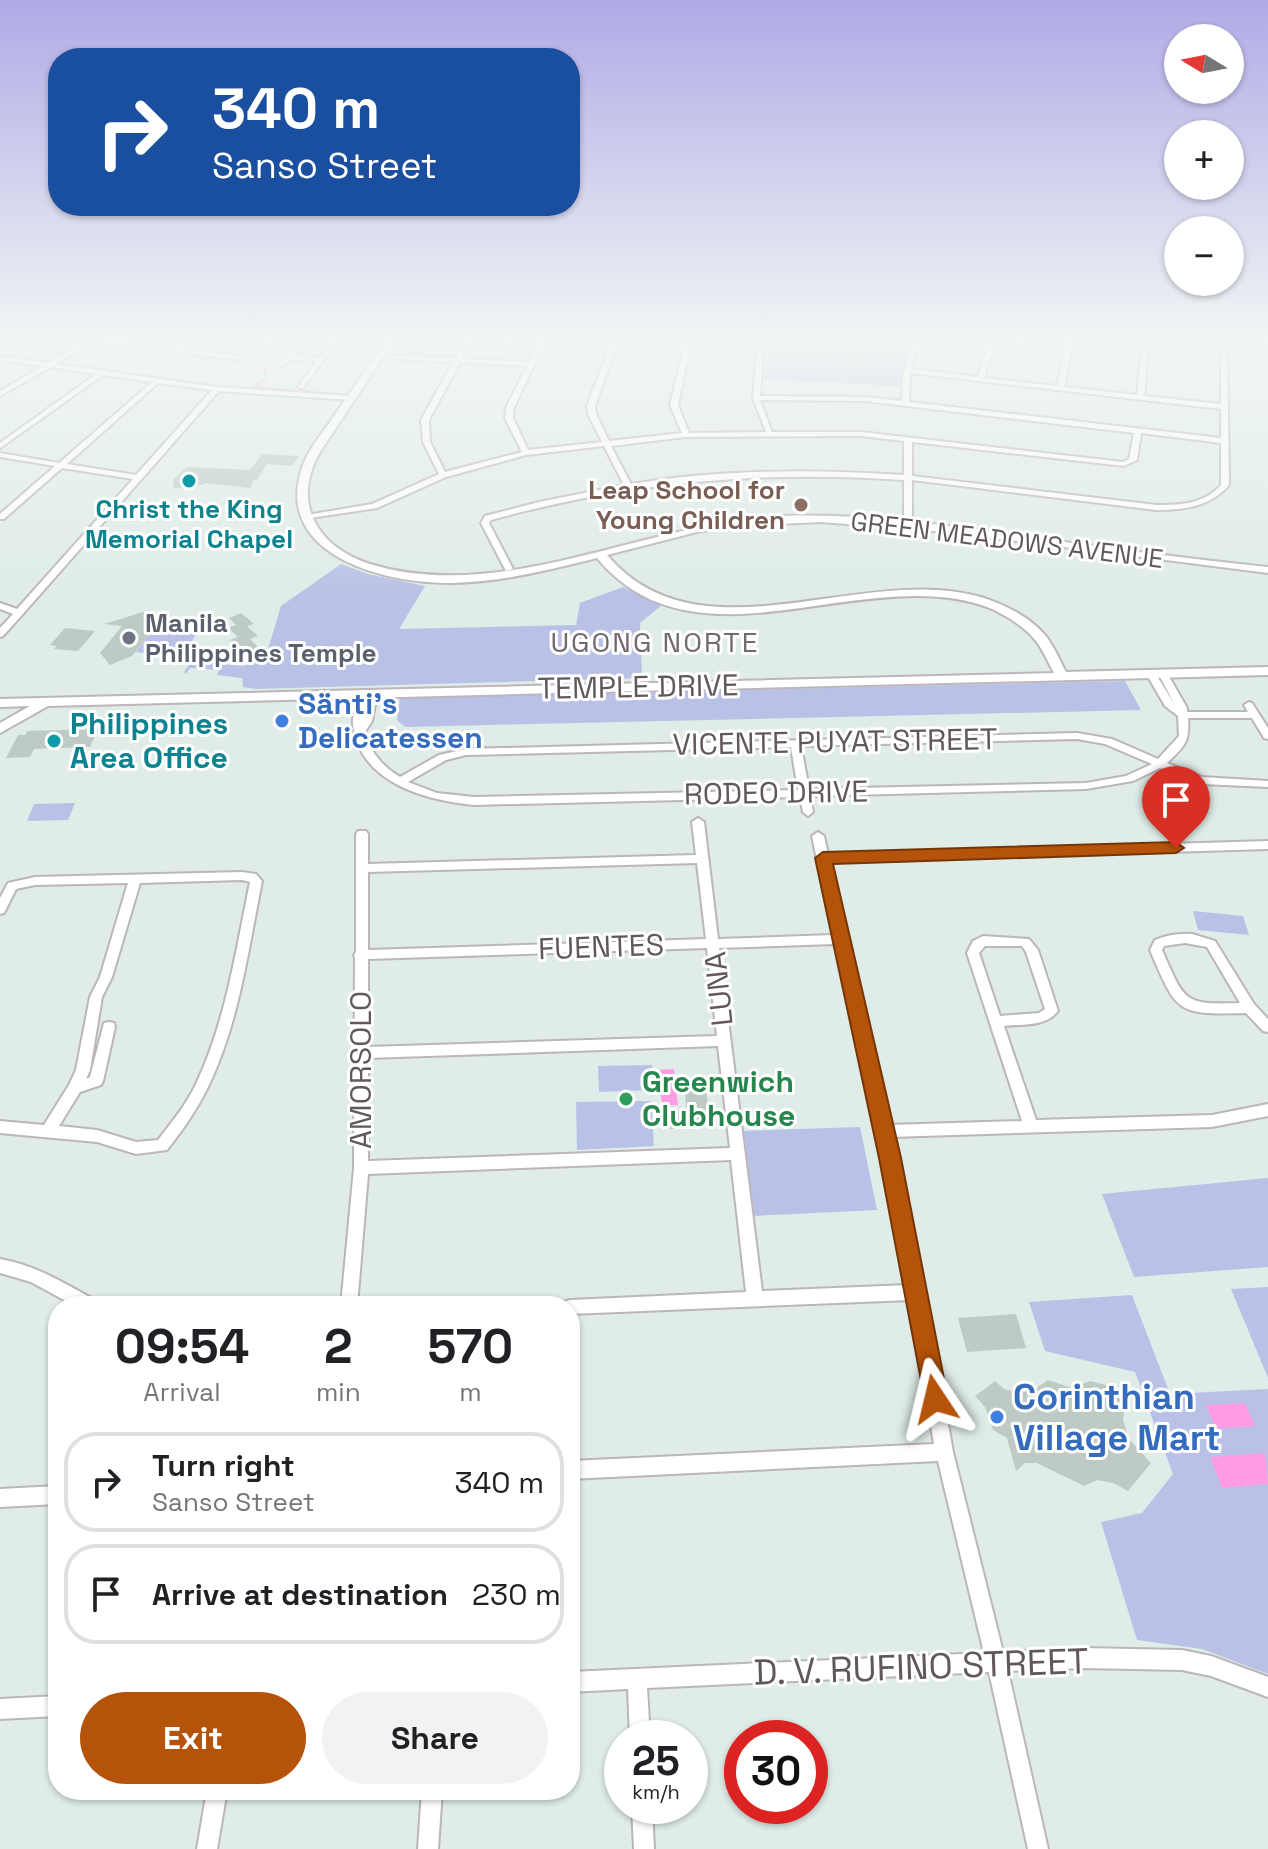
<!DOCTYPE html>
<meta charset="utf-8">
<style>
:root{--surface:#fff;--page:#f2f2f2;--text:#202124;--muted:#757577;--line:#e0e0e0;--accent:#b45309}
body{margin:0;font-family:"Space Grotesk",sans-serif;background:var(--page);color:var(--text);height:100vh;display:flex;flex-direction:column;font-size:30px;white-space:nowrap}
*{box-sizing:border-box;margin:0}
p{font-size:26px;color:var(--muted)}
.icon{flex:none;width:44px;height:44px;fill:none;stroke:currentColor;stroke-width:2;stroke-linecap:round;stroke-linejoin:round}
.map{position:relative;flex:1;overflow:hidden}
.details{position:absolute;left:48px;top:1296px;width:532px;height:504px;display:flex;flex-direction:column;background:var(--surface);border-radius:32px;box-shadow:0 2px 6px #0004}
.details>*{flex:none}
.banner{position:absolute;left:48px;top:48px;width:532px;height:168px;border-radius:32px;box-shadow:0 2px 6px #0004;background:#1a4fa0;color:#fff;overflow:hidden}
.needle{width:52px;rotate:280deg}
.tools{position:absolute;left:1164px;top:24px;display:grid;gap:16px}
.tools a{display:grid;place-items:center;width:80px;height:80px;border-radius:50%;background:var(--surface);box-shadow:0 2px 6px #0004;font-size:40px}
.speed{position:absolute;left:604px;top:1720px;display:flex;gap:16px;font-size:40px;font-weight:700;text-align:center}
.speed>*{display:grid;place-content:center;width:104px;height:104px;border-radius:50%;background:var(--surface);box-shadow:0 2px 6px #0004;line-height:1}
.speed small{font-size:20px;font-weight:400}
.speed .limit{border:12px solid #d22;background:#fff;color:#111}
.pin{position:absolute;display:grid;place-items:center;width:68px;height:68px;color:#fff;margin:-82px -34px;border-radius:50% 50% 50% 0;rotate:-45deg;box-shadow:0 0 8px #0007}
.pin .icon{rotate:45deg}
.me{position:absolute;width:88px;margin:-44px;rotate:350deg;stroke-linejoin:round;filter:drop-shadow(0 0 6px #0008)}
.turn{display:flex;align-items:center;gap:28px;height:168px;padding:0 32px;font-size:36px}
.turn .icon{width:104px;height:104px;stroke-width:2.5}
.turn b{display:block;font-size:56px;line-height:68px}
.eta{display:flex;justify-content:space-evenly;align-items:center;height:136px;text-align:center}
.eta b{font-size:48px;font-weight:700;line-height:56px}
.action{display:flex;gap:16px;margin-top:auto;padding:16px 32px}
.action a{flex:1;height:92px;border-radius:48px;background:var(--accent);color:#fff;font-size:32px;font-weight:700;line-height:92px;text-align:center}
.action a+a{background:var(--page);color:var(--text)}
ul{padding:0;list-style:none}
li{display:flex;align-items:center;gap:24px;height:100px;margin:0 16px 12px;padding:0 16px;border:4px solid var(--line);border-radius:32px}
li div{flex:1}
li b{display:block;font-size:30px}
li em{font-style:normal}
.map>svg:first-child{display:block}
</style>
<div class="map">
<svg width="1268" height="1849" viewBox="0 0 1268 1849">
<rect width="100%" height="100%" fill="#dfece7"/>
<path fill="#b9c1e6" d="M 771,338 L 839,338 L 908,345 L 900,386 L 764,379 Z
M 341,564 L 368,574 L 425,586 L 399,629 L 576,625 L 580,603 L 623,587 L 663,604 L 640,623 L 642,678 L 256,689 L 243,687 L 242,678 L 217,675 L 219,670 L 190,668 L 186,674 L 184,672 L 192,661 L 244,666 L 258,657 L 266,656 L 281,606 Z
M 175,624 L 200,628 L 182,657 L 136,652 L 151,632 L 168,633 Z
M 1125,681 L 1141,710 L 405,727 L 397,720 L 400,698 Z
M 75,803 L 68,820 L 27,821 L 34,804 Z
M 1193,911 L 1243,916 L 1249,935 L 1198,930 Z
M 652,1065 L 653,1090 L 599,1092 L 598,1066 Z
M 651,1101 L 654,1146 L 577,1150 L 576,1102 Z
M 860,1127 L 877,1210 L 754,1216 L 743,1131 Z
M 1268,1178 L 1268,1267 L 1134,1277 L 1102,1194 Z
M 1268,1287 L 1268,1378 L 1231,1289 Z
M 1132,1295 L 1170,1394 L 1268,1389 L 1268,1674 L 1202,1649 L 1137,1640 L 1101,1522 L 1142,1513 L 1173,1474 L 1135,1372 L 1045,1351 L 1029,1302 Z"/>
<path fill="#ff9ce5" d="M 674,1069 L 678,1105 L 662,1106 L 658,1070 Z
M 1245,1403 L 1255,1426 L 1216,1429 L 1206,1405 Z
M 1265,1453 L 1268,1484 L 1222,1488 L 1210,1457 Z"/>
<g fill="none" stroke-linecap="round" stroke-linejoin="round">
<path stroke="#ff9ce5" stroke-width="2" d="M 211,338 L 215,338
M 254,387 L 341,395
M 254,387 L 266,378 L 265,369 L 257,365 L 260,354 L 275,344 L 256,338"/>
</g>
<path fill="#becac4" d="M 845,360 L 876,364 L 873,374 L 841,370 Z
M 262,454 L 299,456 L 292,466 L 267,464 L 257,480 L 253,480 L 251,488 L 206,483 L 192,488 L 174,488 L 173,480 L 187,467 L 250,470 Z
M 150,610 L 166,632 L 152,631 L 132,656 L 110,665 L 100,653 L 122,626 L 104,624 Z
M 241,613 L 254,624 L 247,626 L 258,636 L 250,639 L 261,650 L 246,656 L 230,640 L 238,637 L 228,628 L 236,625 L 229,618 Z
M 65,628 L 95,631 L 78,651 L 54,649 L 57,646 L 50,645 Z
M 98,729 L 90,747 L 34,749 L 30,757 L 6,758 L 18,735 L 25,735 L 27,731 Z
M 685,1082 L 705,1082 L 710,1119 L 703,1128 L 663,1129 L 663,1110 L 686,1109 Z
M 1016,1314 L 1026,1348 L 967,1352 L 958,1318 Z
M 1048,1380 L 1072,1388 L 1090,1381 L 1127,1390 L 1123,1420 L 1129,1439 L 1151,1463 L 1128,1491 L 1113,1483 L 1097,1480 L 1084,1486 L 1037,1463 L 1025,1463 L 1016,1471 L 1007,1438 L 993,1430 L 985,1407 L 975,1396 L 995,1381 L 1004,1389 L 1019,1393 L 1035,1389 Z"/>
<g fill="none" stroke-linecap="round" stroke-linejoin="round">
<defs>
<path id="minor" d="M 76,338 L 97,338 L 247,357 L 250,359 L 247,361 L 94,342 L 56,364 L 217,387 L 351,396 L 354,398 L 351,400 L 219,391 L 22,615 L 3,636 L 0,637 L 0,628 L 13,614 L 0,609 L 0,603 L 17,609 L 133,479 L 62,468 L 4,519 L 0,519 L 0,514 L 55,466 L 0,457 L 0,453 L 59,463 L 152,382 L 103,375 L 0,448 L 0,443 L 96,374 L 51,367 L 0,396 L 0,391 L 43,366 L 0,360 L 0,356 L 48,363 L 86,341 ZM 158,383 L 212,390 L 136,475 L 67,464 Z
M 333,338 L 340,338 L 303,388 L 299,388 L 298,387 L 317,361 L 290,360 L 283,366 L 280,364 L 281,363 L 297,345 L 300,347 L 293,356 L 320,357 Z
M 467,338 L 473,338 L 462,359 L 528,362 L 540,338 L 546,338 L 514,408 L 513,418 L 528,450 L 602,442 L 588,414 L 587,406 L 613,338 L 619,338 L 595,406 L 596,414 L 609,441 L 682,433 L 670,405 L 686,338 L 692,338 L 678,405 L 689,433 L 766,432 L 753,398 L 758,338 L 764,338 L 760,396 L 865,397 L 902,401 L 903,376 L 913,338 L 919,338 L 911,369 L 978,377 L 990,338 L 996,338 L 984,378 L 1057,386 L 1068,338 L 1074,338 L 1064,387 L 1137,395 L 1143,338 L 1149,338 L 1144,396 L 1221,404 L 1221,338 L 1227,338 L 1229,485 C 1210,507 1184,510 1156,510 L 912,480 L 912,523 L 908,525 L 904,523 L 904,480 C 761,470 629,482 491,520 L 489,523 L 513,569 L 506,571 L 481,523 L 485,516 L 539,502 L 624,485 L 604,446 L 526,455 L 446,477 L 377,508 L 304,519 L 304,515 L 307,515 L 372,504 L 439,474 L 423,442 L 421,420 L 453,362 L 392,359 L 389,357 L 392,355 L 456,358 ZM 460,362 L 527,366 L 506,408 L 505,418 L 522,452 L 445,472 L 430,442 L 429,420 ZM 910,373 L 1221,409 L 1221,438 L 909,402 ZM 760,400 L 865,401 L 1134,433 L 1129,459 L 1123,462 L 861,432 L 772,432 ZM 1141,433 L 1221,443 L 1221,485 C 1204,504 1181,505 1156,505 L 912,476 L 912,442 L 1124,466 L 1137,460 ZM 861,436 L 904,441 L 904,475 C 813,469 721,469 631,484 L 611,446 L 686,437 Z
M 1152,672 L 1155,673 L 1175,705 L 1159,675 L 1161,673 L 1167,673 L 1187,708 L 1187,712 L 1248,712 L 1244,705 L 1249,702 L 1252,703 L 1268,728 L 1268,739 L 1264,738 L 1252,718 L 1188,718 C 1190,742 1184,747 1167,763 L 1202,777 L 1268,781 L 1268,787 L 1202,784 L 1160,768 L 1133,781 L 1086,789 L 810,796 L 813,812 L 808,816 L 803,812 L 800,797 L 474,805 C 425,800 360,783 353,725 C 352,715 356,704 358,694 L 363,691 L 368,693 L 375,692 L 377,694 L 372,721 L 365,732 C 371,753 382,766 400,777 L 439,755 L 466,749 L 1077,733 L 1112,739 L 1158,759 L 1179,736 L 1178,716 L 1165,706 L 1147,675 ZM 1077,739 L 1105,744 L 1152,764 L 1126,776 L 1086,783 L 809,789 L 801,746 ZM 791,747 L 798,790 L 474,797 L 437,793 L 408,782 L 446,760 L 466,755 Z
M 698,818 L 704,822 L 718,939 L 833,935 L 812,836 L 818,832 L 824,836 L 828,854 L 1268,841 L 1268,849 L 829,862 L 888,1125 L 1022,1121 L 967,953 L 973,941 L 983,936 L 1029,939 L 1038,950 L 1058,1011 C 1045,1027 1024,1024 1004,1026 L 1036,1120 L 1212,1115 L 1268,1104 L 1268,1116 L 1212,1127 L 890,1137 L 925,1292 L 953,1452 L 1003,1652 L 1083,1648 L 1182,1650 L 1211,1656 L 1268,1677 L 1268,1697 L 1211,1676 L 1182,1670 L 1083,1668 L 1008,1671 L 1048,1849 L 1028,1849 L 989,1672 L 647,1688 L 650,1738 L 630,1738 L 628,1689 L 570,1692 L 570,1672 L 984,1653 L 938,1461 L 570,1479 L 570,1461 L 934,1444 L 910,1300 L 570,1314 L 570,1306 L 563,1306 L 564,1302 L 570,1300 L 746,1292 L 731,1160 L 368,1174 L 357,1306 L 341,1306 L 354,1168 L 355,958 L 354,955 L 356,952 L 356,834 L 358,831 L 366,831 L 368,834 L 368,864 L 696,855 L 692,822 ZM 697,863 L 706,939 L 368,950 L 368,872 ZM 835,944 L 908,1285 L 762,1291 L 719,948 ZM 985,946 L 1022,946 L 1026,952 L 1045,1009 L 1039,1013 L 1000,1016 L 979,953 ZM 707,948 L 717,1036 L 368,1047 L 368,959 ZM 718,1046 L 730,1148 L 368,1161 L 368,1058 Z
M 242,872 L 256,874 L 262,881 C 248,951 239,1024 207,1089 C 196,1111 182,1131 167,1150 L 136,1154 L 97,1142 L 0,1133 L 0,1121 L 44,1125 L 69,1085 L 76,1070 L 90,997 L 100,977 L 128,883 L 35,885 L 16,889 L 4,913 L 0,914 L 0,898 L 8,883 L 35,877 ZM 242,880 L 250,882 C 236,950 226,1021 196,1084 C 186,1105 172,1122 158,1140 L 136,1142 L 97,1130 L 59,1126 L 80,1092 L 101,1085 L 103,1081 L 115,1027 L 114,1023 L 109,1022 L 104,1023 L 103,1027 L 90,1077 L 86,1079 L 90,1070 L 102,997 L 112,977 L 140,883 Z
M 1192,934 L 1215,941 L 1254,1004 L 1268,1019 L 1268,1032 L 1263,1031 L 1246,1013 C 1176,1015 1177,1013 1150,950 L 1155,940 C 1167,935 1179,933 1192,934 ZM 1185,943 L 1207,947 L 1240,1003 C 1182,1005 1185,1001 1162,950 L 1164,946 Z
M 0,1259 C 36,1265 65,1284 97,1301 L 99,1306 L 75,1306 L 31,1282 L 0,1273 Z
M 58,1486 L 58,1504 L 0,1507 L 0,1489 Z
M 58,1696 L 58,1716 L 0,1719 L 0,1699 Z
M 207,1790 L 227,1790 L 217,1849 L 197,1849 Z
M 422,1790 L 442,1790 L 438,1849 L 418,1849 Z
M 632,1806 L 652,1806 L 654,1849 L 634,1849 Z"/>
<path id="tertiary" d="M 388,338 L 396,338 L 320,452 C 291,503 317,547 370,564 C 503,605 645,522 781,516 C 863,513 946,525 1028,537 C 1108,548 1188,559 1268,567 L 1268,573 L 945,532 L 821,522 L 738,526 L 697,532 L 607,555 C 703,669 874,554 995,602 C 1013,609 1032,620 1045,635 C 1054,646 1060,661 1066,672 L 1268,667 L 1268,675 L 48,706 L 0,733 L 0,723 L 30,706 L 0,707 L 0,699 L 1054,673 C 1048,662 1043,650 1036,641 C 1025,627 1007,616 992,609 C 867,559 697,679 597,558 C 549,570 502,582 452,583 C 390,584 275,558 301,471 C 306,452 321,435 332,419 C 350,392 369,366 388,338 Z"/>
</defs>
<use href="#minor" stroke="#bdb5b9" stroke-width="4"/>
<use href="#tertiary" stroke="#bdb5b9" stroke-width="4"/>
<use href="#minor" fill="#fff" fill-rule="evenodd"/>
<use href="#tertiary" fill="#fff" fill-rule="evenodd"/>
</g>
<linearGradient id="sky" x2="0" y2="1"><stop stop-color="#b1aae7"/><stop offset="0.57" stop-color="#f1f6f4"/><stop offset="1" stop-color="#f1f6f4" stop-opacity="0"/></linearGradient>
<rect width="1268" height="597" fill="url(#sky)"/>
<path fill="#b45309" stroke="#753606" stroke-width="2" d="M 1176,842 L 1184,848 L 1176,853 L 833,864 L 901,1158 L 948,1399 L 944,1407 L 935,1411 L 926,1407 L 879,1158 L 815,858 L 823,852 Z"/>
<g fill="#0f9aa8" stroke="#fff" stroke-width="3">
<circle cx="189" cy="481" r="8"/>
<circle cx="54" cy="741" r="8"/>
</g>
<circle fill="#8d6e63" stroke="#fff" stroke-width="3" cx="801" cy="505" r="8"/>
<circle fill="#6b7280" stroke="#fff" stroke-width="3" cx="129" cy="638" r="8"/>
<g fill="#3f7fe0" stroke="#fff" stroke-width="3">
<circle cx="282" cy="721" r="8"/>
<circle cx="997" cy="1417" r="8"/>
</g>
<circle fill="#2e9e5b" stroke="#fff" stroke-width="3" cx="626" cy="1099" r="8"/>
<g text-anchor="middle" stroke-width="6" stroke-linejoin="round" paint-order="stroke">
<g font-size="26" font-weight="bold" fill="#785e54" stroke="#fff" text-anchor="end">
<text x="785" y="499">Leap School for<tspan x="785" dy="30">Young Children</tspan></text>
</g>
<g font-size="26" font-weight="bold" fill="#0d838f" stroke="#fff">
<text x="189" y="518">Christ the King<tspan x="189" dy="30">Memorial Chapel</tspan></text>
</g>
<g font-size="26" fill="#61585e" stroke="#fff">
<text transform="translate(1007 540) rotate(7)" y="9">GREEN MEADOWS AVENUE</text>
</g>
<g font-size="26" font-weight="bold" fill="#5b616d" stroke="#fff" text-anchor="start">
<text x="145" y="632">Manila<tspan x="145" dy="30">Philippines Temple</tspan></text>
</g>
<g font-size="28" letter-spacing="2" fill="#736970" stroke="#fff">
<text x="655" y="652">UGONG NORTE</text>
</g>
<g font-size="30" fill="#61585e" stroke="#fff">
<text transform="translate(638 687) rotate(-1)" y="10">TEMPLE DRIVE</text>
<text transform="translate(835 742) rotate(-1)" y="10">VICENTE PUYAT STREET</text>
<text transform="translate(776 793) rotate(-1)" y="10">RODEO DRIVE</text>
<text transform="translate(601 947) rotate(-2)" y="10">FUENTES</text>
<text transform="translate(719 989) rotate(-96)" y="10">LUNA</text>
<text transform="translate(361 1070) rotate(-90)" y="10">AMORSOLO</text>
</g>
<g font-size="30" font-weight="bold" fill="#366cbe" stroke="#fff" text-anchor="start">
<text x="298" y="714">Sänti's<tspan x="298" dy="34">Delicatessen</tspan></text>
</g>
<g font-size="30" font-weight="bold" fill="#0d838f" stroke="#fff" text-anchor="start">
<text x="70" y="734">Philippines<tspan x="70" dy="34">Area Office</tspan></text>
</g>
<g font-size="30" font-weight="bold" fill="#27864d" stroke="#fff" text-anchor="start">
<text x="642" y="1092">Greenwich<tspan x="642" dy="34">Clubhouse</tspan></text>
</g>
<g font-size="36" font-weight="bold" fill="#366cbe" stroke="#fff" text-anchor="start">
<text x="1013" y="1409">Corinthian<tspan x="1013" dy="41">Village Mart</tspan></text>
</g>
<g font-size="36" fill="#61585e" stroke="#fff">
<text transform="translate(921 1666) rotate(-2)" y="13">D. V. RUFINO STREET</text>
</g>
</g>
</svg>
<div class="tools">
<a><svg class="needle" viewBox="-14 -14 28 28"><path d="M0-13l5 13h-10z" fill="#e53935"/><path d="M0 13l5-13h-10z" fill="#757577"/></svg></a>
<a>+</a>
<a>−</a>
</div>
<div class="speed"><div>25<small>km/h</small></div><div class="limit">30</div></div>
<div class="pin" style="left:1176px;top:848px;background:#d93025"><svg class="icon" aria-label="arrive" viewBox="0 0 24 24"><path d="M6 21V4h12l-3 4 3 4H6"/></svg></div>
<svg class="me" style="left:935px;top:1399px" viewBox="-20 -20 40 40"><path d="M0-17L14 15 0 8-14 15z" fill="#b45309" stroke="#fff" stroke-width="4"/></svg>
<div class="banner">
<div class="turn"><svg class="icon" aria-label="right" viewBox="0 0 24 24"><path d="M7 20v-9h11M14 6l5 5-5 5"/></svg><div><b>340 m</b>Sanso Street</div></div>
</div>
<section class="details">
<div class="eta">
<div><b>09:54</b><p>Arrival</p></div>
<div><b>2</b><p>min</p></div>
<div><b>570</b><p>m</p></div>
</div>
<ul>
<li><svg class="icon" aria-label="right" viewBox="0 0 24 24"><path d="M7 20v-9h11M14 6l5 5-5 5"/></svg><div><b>Turn right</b><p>Sanso Street</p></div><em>340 m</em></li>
<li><svg class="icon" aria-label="arrive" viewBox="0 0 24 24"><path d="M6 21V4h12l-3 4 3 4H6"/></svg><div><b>Arrive at destination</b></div><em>230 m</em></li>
</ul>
<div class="action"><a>Exit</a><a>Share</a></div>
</section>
</div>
